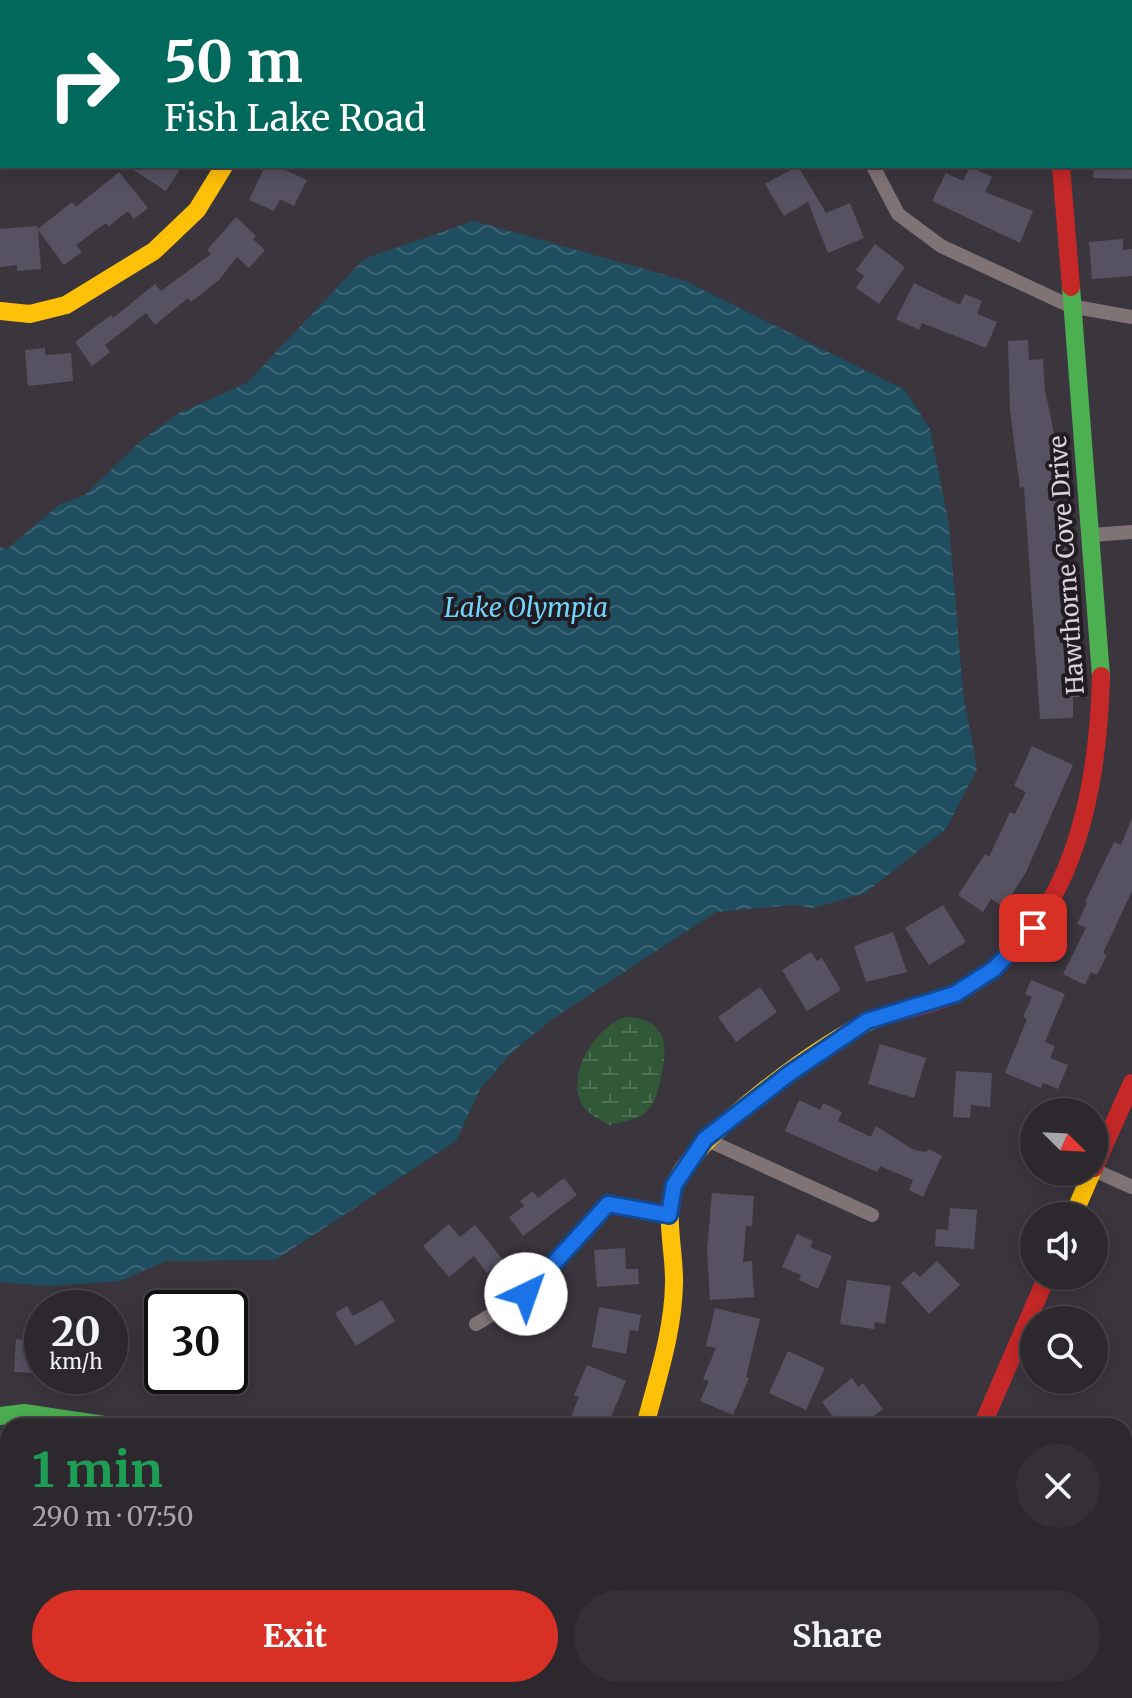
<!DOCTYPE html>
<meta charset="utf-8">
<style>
:root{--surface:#2c282e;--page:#343036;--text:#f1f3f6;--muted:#a6a6aa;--line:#48444a;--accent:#d93025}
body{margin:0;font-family:Merriweather,serif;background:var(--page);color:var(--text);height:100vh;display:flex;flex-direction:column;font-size:30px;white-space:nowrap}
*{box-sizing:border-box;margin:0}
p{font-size:26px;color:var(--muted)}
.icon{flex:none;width:44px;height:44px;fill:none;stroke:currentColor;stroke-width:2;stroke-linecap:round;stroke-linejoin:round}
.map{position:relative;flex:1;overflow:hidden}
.side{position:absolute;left:0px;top:1418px;width:1132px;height:280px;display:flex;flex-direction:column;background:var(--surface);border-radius:24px 24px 0 0;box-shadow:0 4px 20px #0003,0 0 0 2px var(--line)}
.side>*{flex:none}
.hud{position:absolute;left:0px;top:0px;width:1132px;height:168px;box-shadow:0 4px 20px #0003,0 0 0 2px var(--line);background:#00695c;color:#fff;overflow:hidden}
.needle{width:52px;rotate:114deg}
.tools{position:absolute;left:1020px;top:1098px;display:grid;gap:16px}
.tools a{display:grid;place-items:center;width:88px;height:88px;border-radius:50%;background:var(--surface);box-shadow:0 4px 20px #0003,0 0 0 2px var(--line);font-size:40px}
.speed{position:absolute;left:24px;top:1290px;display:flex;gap:16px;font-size:40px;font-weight:700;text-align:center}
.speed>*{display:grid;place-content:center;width:104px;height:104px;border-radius:50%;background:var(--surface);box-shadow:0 4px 20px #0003,0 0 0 2px var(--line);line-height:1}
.speed small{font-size:20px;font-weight:400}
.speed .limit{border:4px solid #111;border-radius:12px;background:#fff;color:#111}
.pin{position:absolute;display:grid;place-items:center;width:68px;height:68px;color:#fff;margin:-34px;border-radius:16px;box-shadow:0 4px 12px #0006}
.me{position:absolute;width:88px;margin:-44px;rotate:42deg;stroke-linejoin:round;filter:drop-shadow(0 0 6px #0008)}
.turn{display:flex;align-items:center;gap:28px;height:168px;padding:0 32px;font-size:36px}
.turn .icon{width:104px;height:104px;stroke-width:2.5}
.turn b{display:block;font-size:56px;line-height:68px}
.round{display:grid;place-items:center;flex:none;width:84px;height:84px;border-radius:42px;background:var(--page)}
.summary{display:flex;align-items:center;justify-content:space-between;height:136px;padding:0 32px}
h1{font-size:48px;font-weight:700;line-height:60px;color:#1e9e55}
.action{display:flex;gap:16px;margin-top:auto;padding:16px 32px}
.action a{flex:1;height:92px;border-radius:48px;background:var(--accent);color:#fff;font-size:32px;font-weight:700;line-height:92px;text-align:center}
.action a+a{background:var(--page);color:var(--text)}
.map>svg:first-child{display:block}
</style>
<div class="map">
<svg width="1132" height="1698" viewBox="0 0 1132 1698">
<defs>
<pattern id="wetland-marsh" width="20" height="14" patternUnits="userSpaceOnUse" patternTransform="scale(2)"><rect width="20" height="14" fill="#315938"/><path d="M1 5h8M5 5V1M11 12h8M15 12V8" fill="none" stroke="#4e7054"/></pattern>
<pattern id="water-waves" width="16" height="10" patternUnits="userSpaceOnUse" patternTransform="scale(2)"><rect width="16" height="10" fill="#1e4e60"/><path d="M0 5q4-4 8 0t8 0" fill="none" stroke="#3e6776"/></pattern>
</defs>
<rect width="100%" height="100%" fill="#3b363e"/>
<path fill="url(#wetland-marsh)" d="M 625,1017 C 663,1019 669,1039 662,1073 C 659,1088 657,1101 645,1113 C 637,1120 620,1122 609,1125 C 601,1120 588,1114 583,1106 C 565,1074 594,1029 625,1017 Z"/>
<path fill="url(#water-waves)" d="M 474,221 L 683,280 L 905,390 L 930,429 L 949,525 L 963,693 L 977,769 L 946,829 L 865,893 L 813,908 L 791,905 L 716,912 L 554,1018 L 512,1052 L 480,1089 L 456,1141 L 275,1260 L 166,1261 L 120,1281 L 51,1286 L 0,1282 L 0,547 L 7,549 L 59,505 L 85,495 L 142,440 L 179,413 L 247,383 L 364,259 Z"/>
<path fill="#565262" d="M 127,166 L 182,166 L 166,191 Z
M 265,166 L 276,166 L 307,180 L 294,206 L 280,199 L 274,211 L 249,200 Z
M 798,166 L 826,213 L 850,203 L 864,238 L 828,253 L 808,202 L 784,216 L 765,184 Z
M 1094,166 L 1132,166 L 1132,179 L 1093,178 Z
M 970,167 L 992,177 L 985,192 L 1033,211 L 1020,243 L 932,201 L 946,173 L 963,181 Z
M 119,172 L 148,208 L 134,219 L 128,211 L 109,226 L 106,223 L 76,245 L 82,252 L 64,265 L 38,230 L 41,269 L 17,271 L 17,265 L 0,267 L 0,229 L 37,226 L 38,229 L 72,202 L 76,207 Z
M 236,217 L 256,236 L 253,239 L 265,250 L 249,268 L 237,257 L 219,280 L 191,302 L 188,298 L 155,325 L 146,313 L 105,345 L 110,352 L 92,366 L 75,342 L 111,315 L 113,318 L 155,284 L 161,291 L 211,254 L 207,250 Z
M 1123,239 L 1123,250 L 1132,249 L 1132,276 L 1092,279 L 1089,242 Z
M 875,244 L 905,267 L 879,304 L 856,288 L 864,276 L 856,270 Z
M 914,283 L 960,305 L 965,294 L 982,301 L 977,314 L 997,322 L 986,348 L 922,323 L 919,330 L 896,319 Z
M 1028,340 L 1029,360 L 1043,359 L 1045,390 L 1064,481 L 1055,483 L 1058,518 L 1068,518 L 1075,617 L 1078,617 L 1080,697 L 1073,697 L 1073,718 L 1040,719 L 1024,487 L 1020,488 L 1010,409 L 1008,341 Z
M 45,348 L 45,355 L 71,353 L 73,381 L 28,386 L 25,350 Z
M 1032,746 L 1073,765 L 1026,872 L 1004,907 L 991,899 L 983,912 L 958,895 L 985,854 L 989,857 L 1010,812 L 1015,814 L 1026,792 L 1014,786 Z
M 1132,818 L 1132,891 L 1103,953 L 1107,955 L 1097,975 L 1091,972 L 1085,985 L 1063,974 L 1086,928 L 1077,924 L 1087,903 L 1085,902 L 1114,842 L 1121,845 Z
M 943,905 L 966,942 L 929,965 L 905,928 Z
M 893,932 L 907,972 L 866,982 L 854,946 Z
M 811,952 L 817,961 L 822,958 L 841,990 L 807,1011 L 782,970 Z
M 1031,980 L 1065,994 L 1045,1042 L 1055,1046 L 1050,1058 L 1068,1065 L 1058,1089 L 1043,1083 L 1041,1088 L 1005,1073 L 1027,1019 L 1023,1017 L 1032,997 L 1025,994 Z
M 760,987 L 777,1012 L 736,1042 L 718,1017 Z
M 880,1044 L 926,1058 L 914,1098 L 868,1084 Z
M 956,1071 L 992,1073 L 990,1107 L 971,1105 L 970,1118 L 953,1117 Z
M 799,1100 L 820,1110 L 823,1103 L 842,1112 L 838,1121 L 871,1137 L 876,1126 L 914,1150 L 927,1152 L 928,1149 L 942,1156 L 923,1197 L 909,1190 L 913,1180 L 880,1166 L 877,1172 L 785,1131 Z
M 564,1178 L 577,1195 L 523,1236 L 509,1217 L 524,1206 L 520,1201 L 533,1191 L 538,1198 Z
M 712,1193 L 754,1196 L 752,1226 L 746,1226 L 743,1262 L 752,1261 L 754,1297 L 710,1300 L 707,1250 Z
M 950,1208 L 977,1210 L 974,1249 L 935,1246 L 936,1229 L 948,1230 Z
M 449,1224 L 460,1237 L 475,1225 L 503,1260 L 487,1273 L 474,1256 L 449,1277 L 423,1246 Z
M 797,1234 L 813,1241 L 810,1247 L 832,1256 L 818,1289 L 799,1280 L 801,1275 L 782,1267 Z
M 625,1248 L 626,1269 L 638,1269 L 639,1284 L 597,1287 L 594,1250 Z
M 937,1261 L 960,1285 L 929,1314 L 901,1283 L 914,1271 L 920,1277 Z
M 847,1280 L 891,1286 L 885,1324 L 875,1322 L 874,1329 L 840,1324 Z
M 382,1300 L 395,1321 L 356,1346 L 335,1313 L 347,1306 L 353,1316 Z
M 599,1307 L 641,1315 L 638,1331 L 630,1330 L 626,1354 L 592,1347 Z
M 715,1308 L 760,1319 L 746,1377 L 749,1378 L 733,1415 L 700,1401 L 709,1381 L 703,1379 L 716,1348 L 706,1346 Z
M 23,1330 L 42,1330 L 42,1361 L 37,1361 L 37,1373 L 14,1372 L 16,1339 L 22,1340 Z
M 788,1351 L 825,1368 L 806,1410 L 769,1393 Z
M 587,1365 L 626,1381 L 607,1426 L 567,1426 L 579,1397 L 574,1395 Z
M 852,1378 L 858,1387 L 863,1383 L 883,1409 L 861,1426 L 840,1426 L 822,1402 Z"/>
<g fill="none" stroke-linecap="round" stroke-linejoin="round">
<path stroke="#807376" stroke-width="7" d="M 596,1690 L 615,1698
M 504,1698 L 507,1690"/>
<path stroke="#807376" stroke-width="14" d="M 237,0 L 238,2
M 910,2 L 911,0
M 0,72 L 2,72
M 873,166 L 898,214 L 941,246 L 1070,306 L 1132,317
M 1091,535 L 1132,532
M 705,1139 L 872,1215
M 1094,1170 L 1132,1187
M 476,1324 L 526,1294 L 608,1204 L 669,1215
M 1124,1626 L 1132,1630
M 915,1690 L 933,1698
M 978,1690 L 993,1698
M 157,1698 L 166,1690"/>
<path stroke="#4caf50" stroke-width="18" d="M 1071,287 L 1101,676
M 0,1416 L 24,1413 L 111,1426
M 863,1698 L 867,1690"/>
<path stroke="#ffc107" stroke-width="18" d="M 0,311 L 30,314 L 66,305 L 154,251 L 197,210 L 224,166
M 1073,1216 L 1092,1172
M 645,1426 C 657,1379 673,1333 674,1284 C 675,1252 664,1219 674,1187 C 689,1139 833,1032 881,1017"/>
<path stroke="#c62828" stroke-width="18" d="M 1061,166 L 1071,287
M 881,1017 C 905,1009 934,1005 957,993 C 1072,933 1098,795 1101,676
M 1094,1168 L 1132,1083
M 982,1426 L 1047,1276"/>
</g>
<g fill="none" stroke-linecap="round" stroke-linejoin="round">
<defs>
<path id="route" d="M 526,1294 L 608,1204 L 669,1215 L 674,1185 L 705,1139 L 790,1073 L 867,1021 L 955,994 L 994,969 L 1033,928"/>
</defs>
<use href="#route" stroke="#114b97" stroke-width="20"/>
<use href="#route" stroke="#1a73e8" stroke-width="14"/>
</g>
<g text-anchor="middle" stroke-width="8" stroke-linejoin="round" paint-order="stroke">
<g font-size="24" fill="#dad3dd" stroke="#201c22">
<text transform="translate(1067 565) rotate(-94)" y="8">Hawthorne Cove Drive</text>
</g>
<g font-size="26" font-style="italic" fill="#70d4fb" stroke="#201c22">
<text x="526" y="617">Lake Olympia</text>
</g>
</g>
</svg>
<div class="tools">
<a><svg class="needle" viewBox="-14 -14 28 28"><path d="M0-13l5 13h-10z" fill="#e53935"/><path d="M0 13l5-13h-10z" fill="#a6a6aa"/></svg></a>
<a><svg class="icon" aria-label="sound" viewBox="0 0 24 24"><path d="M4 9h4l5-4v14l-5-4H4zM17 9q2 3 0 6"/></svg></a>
<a><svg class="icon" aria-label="search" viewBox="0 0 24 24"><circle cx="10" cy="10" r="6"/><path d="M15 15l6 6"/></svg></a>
</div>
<div class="speed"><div>20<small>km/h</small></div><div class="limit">30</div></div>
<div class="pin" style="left:1033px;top:928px;background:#d93025"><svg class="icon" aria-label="arrive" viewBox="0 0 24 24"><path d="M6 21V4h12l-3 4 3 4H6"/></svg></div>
<svg class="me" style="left:526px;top:1294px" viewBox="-20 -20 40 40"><circle r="19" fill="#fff"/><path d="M0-13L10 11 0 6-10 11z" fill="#1a73e8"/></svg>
<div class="hud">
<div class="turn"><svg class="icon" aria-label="right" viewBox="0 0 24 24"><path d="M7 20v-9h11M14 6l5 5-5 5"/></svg><div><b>50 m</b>Fish Lake Road</div></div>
</div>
<section class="side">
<div class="summary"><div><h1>1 min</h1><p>290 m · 07:50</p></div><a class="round"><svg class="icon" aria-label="close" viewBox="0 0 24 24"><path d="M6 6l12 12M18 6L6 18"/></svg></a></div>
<div class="action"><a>Exit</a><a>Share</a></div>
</section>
</div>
